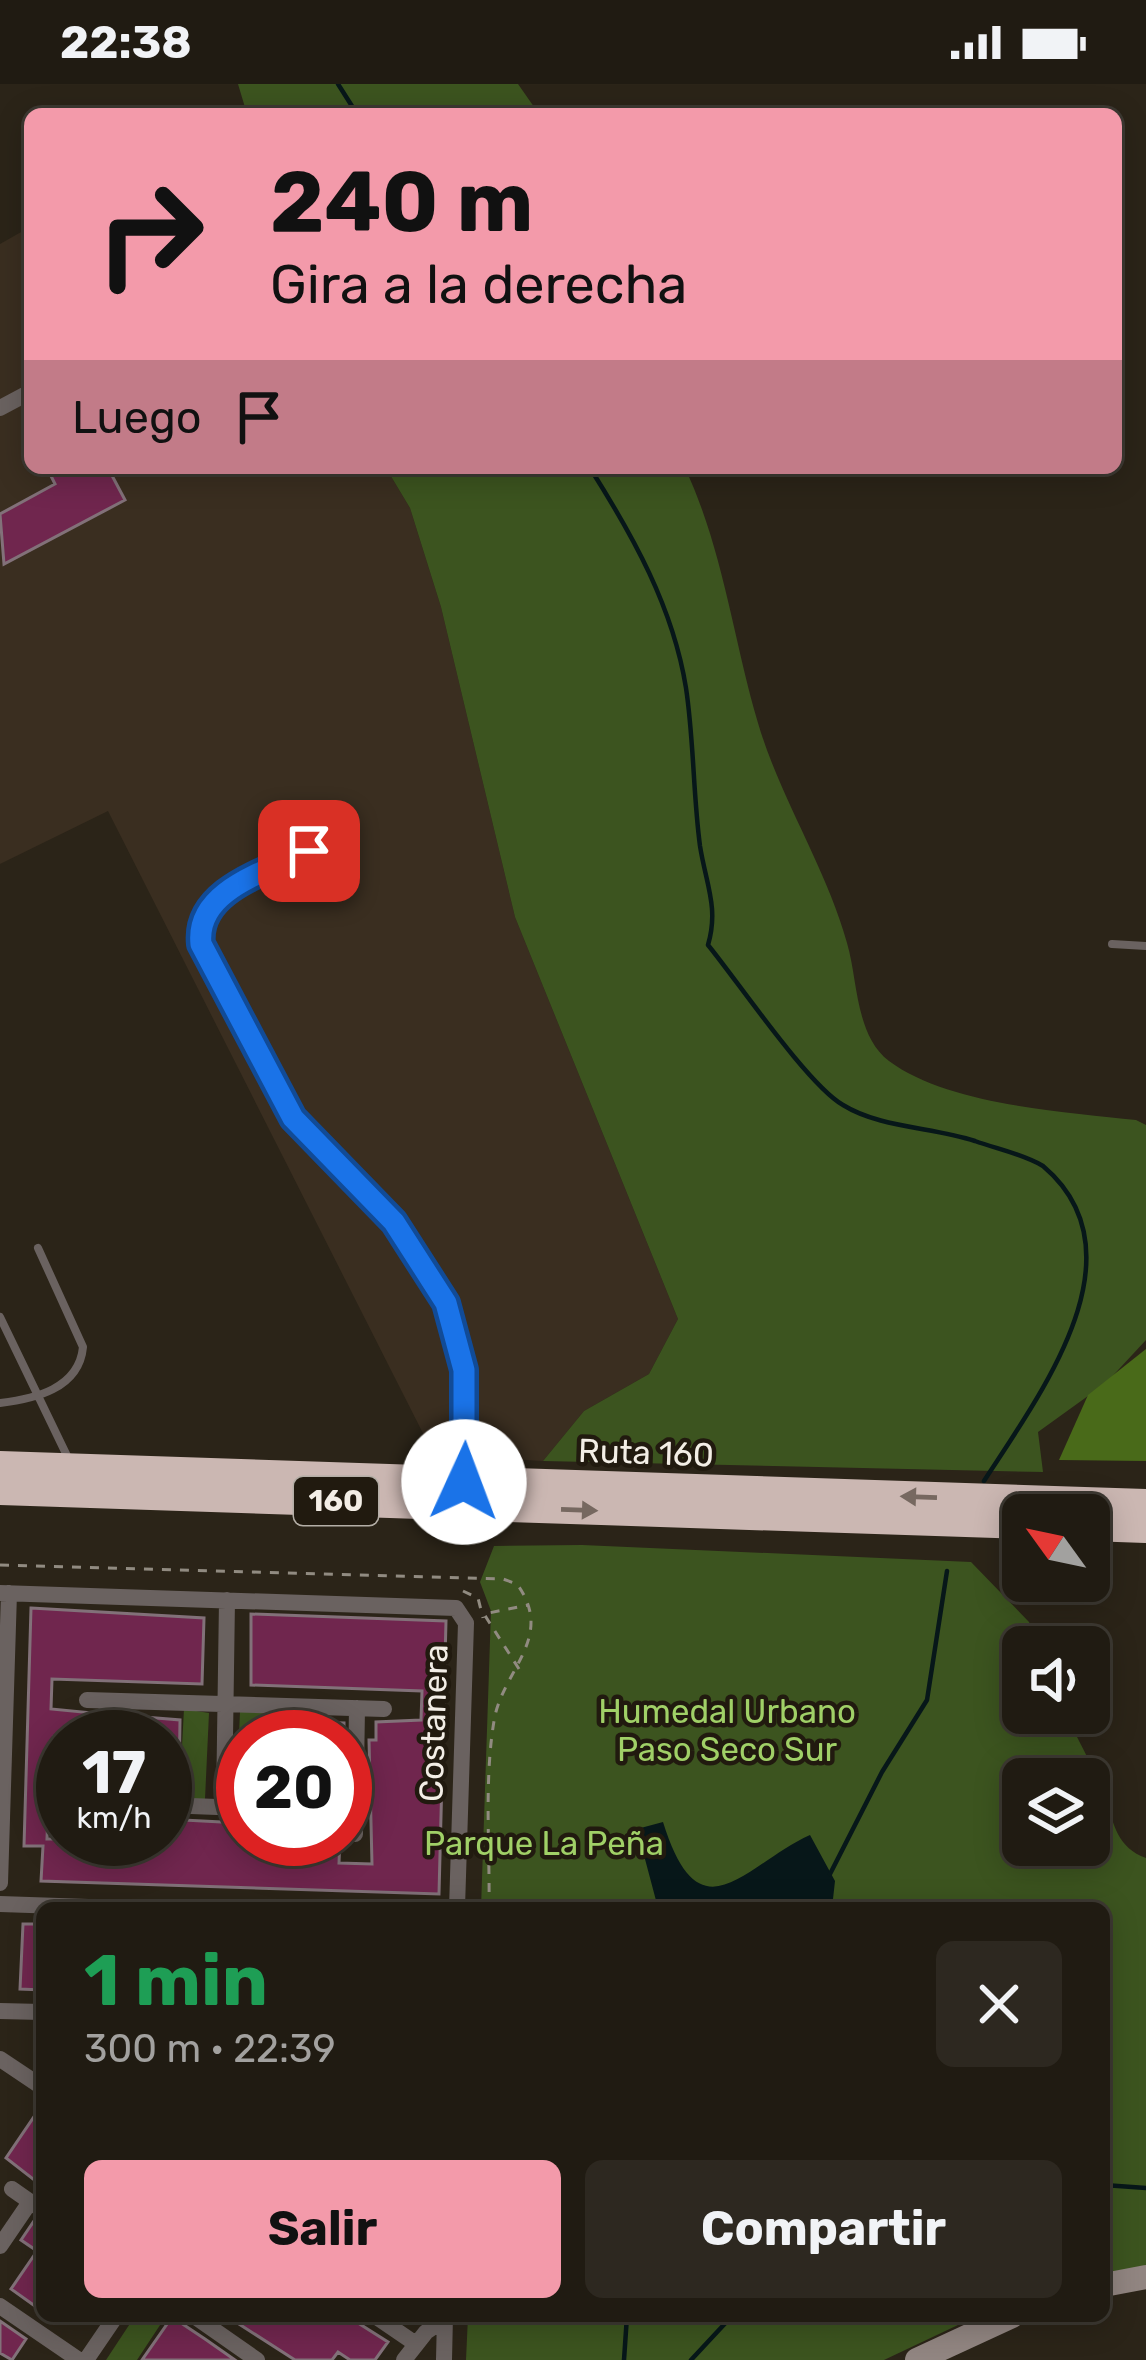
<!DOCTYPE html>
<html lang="es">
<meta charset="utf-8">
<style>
:root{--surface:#201b12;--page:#2d2820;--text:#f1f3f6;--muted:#a2a19f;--line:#3d3932;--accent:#f39aaa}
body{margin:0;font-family:Rubik,sans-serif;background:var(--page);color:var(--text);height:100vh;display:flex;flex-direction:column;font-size:45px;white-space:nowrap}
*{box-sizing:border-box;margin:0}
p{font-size:39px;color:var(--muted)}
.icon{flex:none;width:66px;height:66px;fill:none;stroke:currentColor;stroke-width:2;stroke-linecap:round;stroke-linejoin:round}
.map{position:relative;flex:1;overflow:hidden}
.panel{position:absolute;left:36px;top:1818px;width:1074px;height:420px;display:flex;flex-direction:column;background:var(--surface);border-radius:18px;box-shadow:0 6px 30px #0003,0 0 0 3px var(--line)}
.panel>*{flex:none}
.hud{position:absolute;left:24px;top:24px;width:1098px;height:366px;border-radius:18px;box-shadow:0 6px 30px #0003,0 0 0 3px var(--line);background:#f39aaa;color:#111;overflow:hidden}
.needle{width:78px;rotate:303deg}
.tools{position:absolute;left:1002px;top:1410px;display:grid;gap:24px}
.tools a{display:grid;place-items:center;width:108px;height:108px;border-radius:18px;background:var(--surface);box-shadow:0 6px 30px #0003,0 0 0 3px var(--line);font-size:60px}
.speed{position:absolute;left:36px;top:1626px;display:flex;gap:24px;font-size:60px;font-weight:700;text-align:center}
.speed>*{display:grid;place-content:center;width:156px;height:156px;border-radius:50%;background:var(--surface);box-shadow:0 6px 30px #0003,0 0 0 3px var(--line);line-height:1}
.speed small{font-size:30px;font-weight:400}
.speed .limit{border:18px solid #d22;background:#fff;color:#111}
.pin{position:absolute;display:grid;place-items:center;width:102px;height:102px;color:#fff;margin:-51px;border-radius:24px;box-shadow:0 6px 18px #0006}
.me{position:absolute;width:132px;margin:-66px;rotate:2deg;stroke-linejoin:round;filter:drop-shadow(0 0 9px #0008)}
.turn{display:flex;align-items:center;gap:42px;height:252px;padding:0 48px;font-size:54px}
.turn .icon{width:156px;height:156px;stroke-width:2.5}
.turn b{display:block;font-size:84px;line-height:102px}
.then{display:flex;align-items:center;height:114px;padding:0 48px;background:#0003;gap:24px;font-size:45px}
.round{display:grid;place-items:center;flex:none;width:126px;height:126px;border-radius:18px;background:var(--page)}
.overview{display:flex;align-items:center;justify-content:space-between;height:204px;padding:0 48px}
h1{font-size:72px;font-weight:700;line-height:90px;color:#1e9e55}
.cta{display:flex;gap:24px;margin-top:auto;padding:24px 48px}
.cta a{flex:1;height:138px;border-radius:18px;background:var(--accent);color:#111;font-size:48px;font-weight:700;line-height:138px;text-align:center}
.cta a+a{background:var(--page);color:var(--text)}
.status{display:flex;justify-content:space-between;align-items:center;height:84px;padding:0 60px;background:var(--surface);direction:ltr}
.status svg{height:33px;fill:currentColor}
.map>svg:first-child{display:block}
</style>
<div class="status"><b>22:38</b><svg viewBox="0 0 49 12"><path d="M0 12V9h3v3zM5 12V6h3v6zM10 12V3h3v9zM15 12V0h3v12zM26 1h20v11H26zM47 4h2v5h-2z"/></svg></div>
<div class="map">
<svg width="1146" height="2276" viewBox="0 0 1146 2276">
<rect width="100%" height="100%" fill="#2b2418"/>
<path fill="#3a2e20" d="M 30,143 L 30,384 L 386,384 L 410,424 L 441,523 L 515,833 L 678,1235 L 649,1290 L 584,1327 L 543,1377 L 434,1371 L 108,727 L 0,780 L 0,160 Z"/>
<path fill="#3c541f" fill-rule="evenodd" d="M 238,0 L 518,0 L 539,30 L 247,30 Z
M 386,384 L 685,384 C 723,465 733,554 758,639 C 780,714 826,783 847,859 C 858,896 855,951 889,977 C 948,1021 1064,1028 1136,1036 L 1146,1041 L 1146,1256 L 1106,1299 L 1038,1348 L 1043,1388 L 543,1377 L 584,1327 L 649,1290 L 678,1235 L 515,833 L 441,523 L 410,424 Z
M 582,1461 L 971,1478 L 1029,1538 L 1041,1563 L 1023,1563 L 1023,1629 L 1066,1629 C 1074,1650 1103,1700 1107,1715 C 1113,1741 1118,1764 1146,1774 L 1146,2187 L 1104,2192 L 1104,1824 L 481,1824 L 491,1527 L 480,1498 L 494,1462 ZM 1023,1695 L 1089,1695 L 1089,1761 L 1023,1761 Z
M 184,1625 L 209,1629 L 205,1715 L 179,1717 Z
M 240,1628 L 264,1628 L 263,1653 L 243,1653 L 243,1719 L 236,1716 Z
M 135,2232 L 166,2232 L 137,2276 L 106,2276 Z
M 468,2232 L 977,2232 L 884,2276 L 466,2276 Z"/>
<path fill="#496a19" d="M 1146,1265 L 1146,1377 L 1059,1376 L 1088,1311 Z"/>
<path fill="#071719" d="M 663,1738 C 700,1857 744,1781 810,1751 L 835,1797 L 832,1824 L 658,1824 L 637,1745 Z"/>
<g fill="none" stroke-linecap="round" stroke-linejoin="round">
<path stroke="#071719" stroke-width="4.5" d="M 338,0 L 357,30
M 590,384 C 633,452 673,523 686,604 C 694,657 693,710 700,762 C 706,800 719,824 708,861 C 739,899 808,1001 843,1021 C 880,1044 933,1043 975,1057 C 997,1065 1023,1070 1043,1082 C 1146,1169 1041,1309 984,1397
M 830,1790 L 882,1688 L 927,1616 L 947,1487
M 1104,2101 L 1146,2104
M 624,2276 L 627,2232
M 691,2276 L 732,2232"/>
</g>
<path fill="#70264e" stroke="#827179" stroke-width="3" d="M 47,384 L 108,384 L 125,416 L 4,480 L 0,430 L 55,400 Z
M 31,1524 L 204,1534 L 202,1600 L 52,1595 L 51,1625 L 93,1629 L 92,1653 L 54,1653 L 60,1702 L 49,1702 L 47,1755 L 90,1755 L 89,1775 L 121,1775 L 121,1755 L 165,1755 L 165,1735 L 240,1739 L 239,1755 L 340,1755 L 339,1779 L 372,1780 L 369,1656 L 376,1656 L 376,1638 L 421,1636 L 422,1607 L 251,1601 L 251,1530 L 446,1537 L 439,1810 L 41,1797 L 43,1762 L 24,1762 Z
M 144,1633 L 180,1636 L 179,1702 L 165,1701 L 165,1653 L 122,1653 L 123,1635 Z
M 272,1637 L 344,1639 L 344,1653 L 272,1653 Z
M 23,1840 L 42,1840 L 42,1906 L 20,1905 Z
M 42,2021 L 42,2102 L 6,2074 Z
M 34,2137 L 42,2143 L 42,2227 L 11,2205 L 37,2167 L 21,2156 Z
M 244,2232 L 347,2232 L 388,2258 L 375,2276 L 350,2276 L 338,2268 L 332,2276 L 295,2276 L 239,2240 Z
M 172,2233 L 205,2255 L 235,2276 L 142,2276 Z
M 0,2237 L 26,2255 L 12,2276 L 0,2269 Z"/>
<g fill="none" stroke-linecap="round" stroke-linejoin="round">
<path stroke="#918b81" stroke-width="3" stroke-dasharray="9 9" stroke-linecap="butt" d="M 0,1481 L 503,1495 L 517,1500 C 556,1554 502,1586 494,1637 C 484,1697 490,1763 489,1824
M 463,1507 L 478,1514 L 483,1534
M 519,1585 L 484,1530 L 528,1521"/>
<path stroke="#6a6260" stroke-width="8" d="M 309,767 C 268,787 195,805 201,860 L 293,1035 L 394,1138 L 435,1199 L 464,1286 L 464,1390
M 1112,860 L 1146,862
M 0,1233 L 70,1378
M 0,1319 C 34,1315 79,1305 83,1263 L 38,1164"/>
<path stroke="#6a6260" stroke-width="16" d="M 0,324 L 30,308
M 0,1509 L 456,1524 L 466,1539 L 457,1824
M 87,1616 L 384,1625
M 105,1653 L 107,1617
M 165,1721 L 243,1724
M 224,1723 L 227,1516
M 355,1750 L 357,1624
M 0,1799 L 9,1509
M 0,1820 L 118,1824
M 0,1927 L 42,1928
M 0,1975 L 42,2003
M 12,2105 L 42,2126
M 0,2162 L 30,2118
M 0,2222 L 79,2276
M 194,2232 L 257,2276
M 375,2232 L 416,2260
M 86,2276 L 116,2232
M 404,2276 L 426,2248 L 445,2235
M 444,2276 L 445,2232"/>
<path stroke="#918581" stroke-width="24" d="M 1104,2201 L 1146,2193
M 917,2276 L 1012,2232"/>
<path stroke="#cbb7b2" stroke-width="30" d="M 0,1382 L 1146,1420
M 0,1406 L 1023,1440
M 1089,1442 L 1146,1444"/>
</g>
<defs><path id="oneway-solid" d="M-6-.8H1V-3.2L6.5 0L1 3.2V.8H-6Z" transform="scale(3)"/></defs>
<g fill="#766860">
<use href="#oneway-solid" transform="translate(919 1413) rotate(-178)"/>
<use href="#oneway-solid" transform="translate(579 1426) rotate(2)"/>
</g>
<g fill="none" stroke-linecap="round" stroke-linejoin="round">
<defs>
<path id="route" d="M 309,767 C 269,787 195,805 201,860 L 293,1034 L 394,1138 L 446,1219 L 464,1286 L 464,1398"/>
</defs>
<use href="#route" stroke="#114b97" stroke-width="30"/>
<use href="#route" stroke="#1a73e8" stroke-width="21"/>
</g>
<g text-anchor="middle" stroke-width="9" stroke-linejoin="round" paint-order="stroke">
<rect fill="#211a0f" stroke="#b4aea6" stroke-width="3" x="294" y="1393" width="84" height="48" rx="9"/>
<g font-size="30" font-weight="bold" fill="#f3eee6">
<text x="336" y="1427">160</text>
</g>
<g font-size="33" fill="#f3eee6" stroke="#211a0f">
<text transform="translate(646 1368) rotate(2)" y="12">Ruta 160</text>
<text transform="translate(433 1639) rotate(-88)" y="12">Costanera</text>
</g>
<g font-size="33" fill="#a0d067" stroke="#211a0f">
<text x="727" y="1639">Humedal Urbano<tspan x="727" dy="38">Paso Seco Sur</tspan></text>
<text x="544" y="1771">Parque La Peña</text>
</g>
</g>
</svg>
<div class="tools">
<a><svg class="needle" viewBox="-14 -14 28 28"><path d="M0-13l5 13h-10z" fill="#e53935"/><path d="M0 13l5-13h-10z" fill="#a2a19f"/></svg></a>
<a><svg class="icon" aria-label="sound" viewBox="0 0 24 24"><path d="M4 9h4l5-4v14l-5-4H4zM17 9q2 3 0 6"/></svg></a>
<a><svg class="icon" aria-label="layers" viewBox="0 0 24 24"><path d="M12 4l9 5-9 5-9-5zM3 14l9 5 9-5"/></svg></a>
</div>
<div class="speed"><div>17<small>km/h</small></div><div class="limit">20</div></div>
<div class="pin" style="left:309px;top:767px;background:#d93025"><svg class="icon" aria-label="arrive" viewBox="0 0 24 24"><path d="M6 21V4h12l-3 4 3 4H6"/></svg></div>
<svg class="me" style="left:464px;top:1398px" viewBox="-20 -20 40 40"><circle r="19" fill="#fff"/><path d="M0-13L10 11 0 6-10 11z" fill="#1a73e8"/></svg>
<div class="hud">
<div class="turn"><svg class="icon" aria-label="right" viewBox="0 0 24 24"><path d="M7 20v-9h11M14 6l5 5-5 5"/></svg><div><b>240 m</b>Gira a la derecha</div></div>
<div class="then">Luego<svg class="icon" aria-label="arrive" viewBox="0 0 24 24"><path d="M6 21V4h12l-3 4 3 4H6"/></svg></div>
</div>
<section class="panel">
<div class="overview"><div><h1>1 min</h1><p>300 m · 22:39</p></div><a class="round"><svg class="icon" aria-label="close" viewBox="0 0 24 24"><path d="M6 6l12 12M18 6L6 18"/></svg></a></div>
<div class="cta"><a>Salir</a><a>Compartir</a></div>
</section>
</div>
